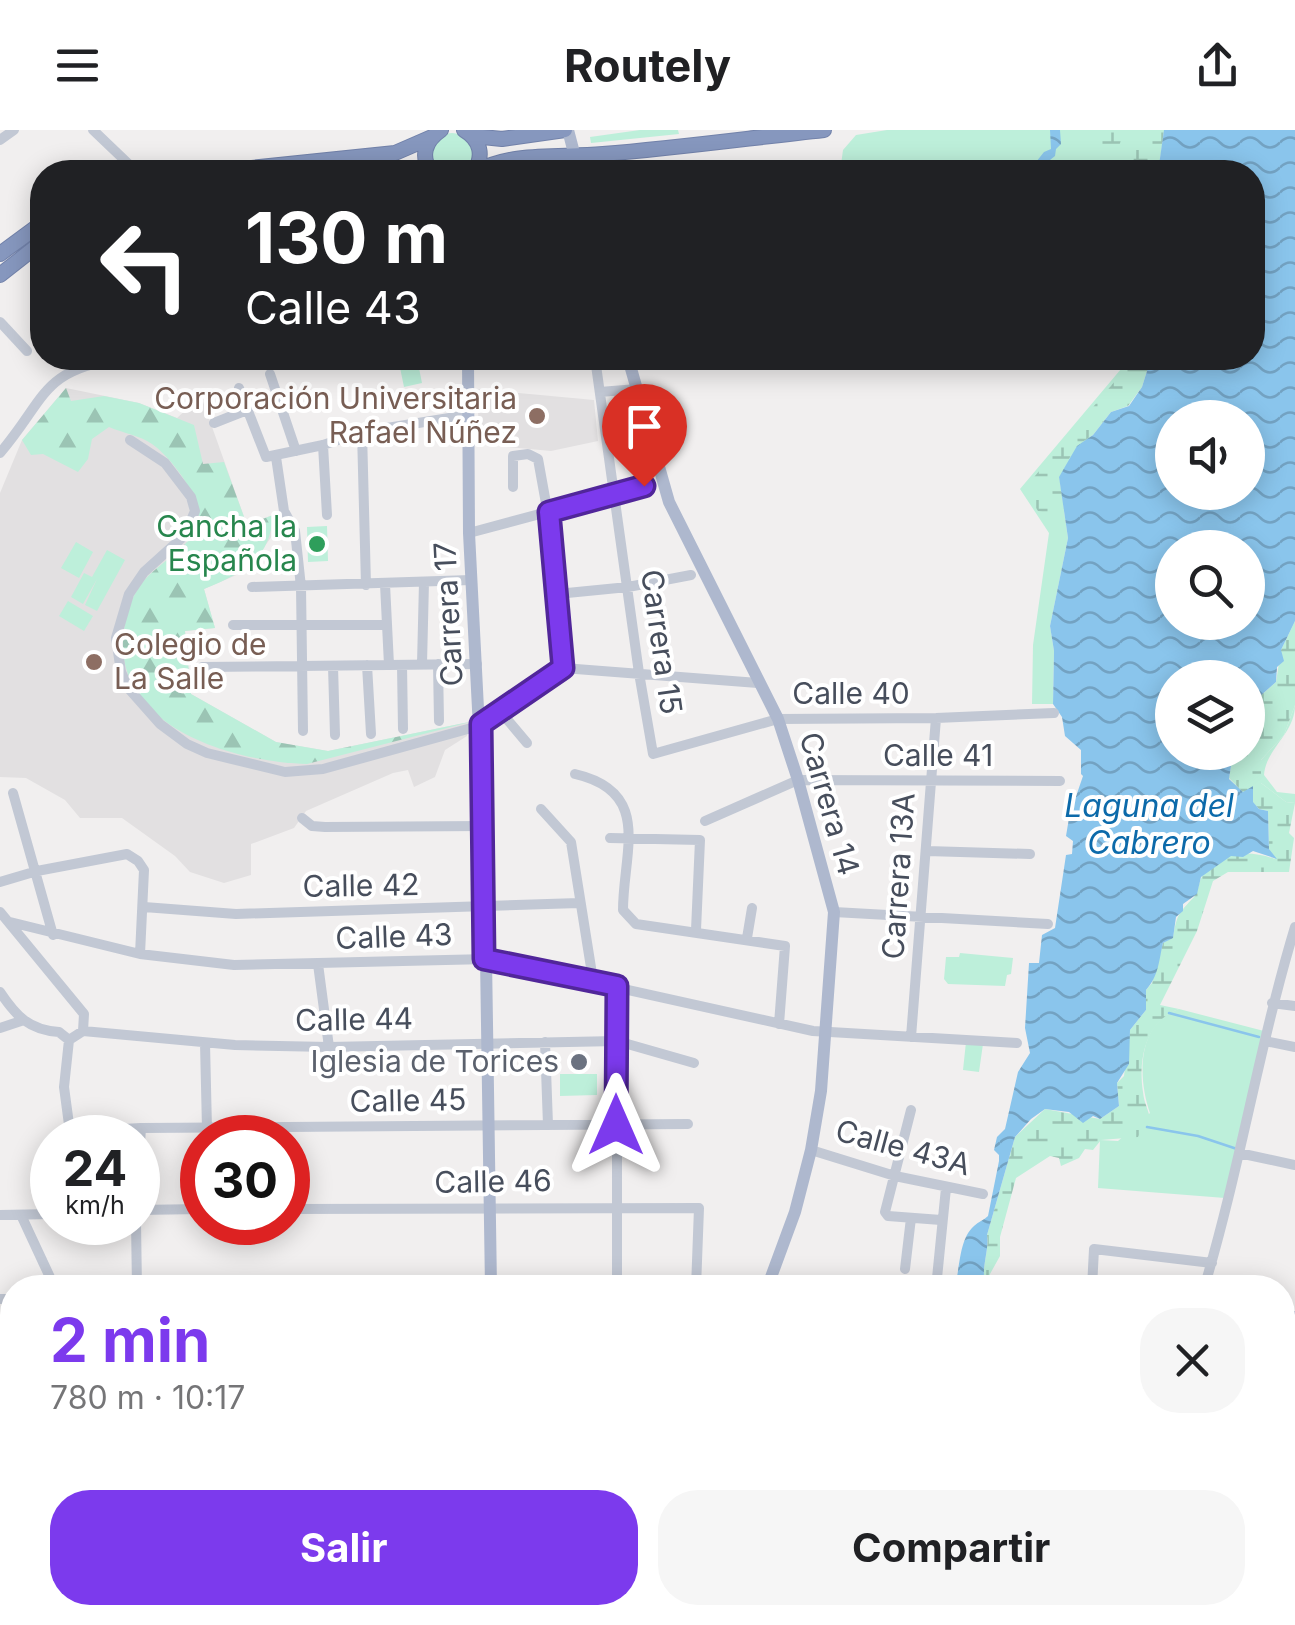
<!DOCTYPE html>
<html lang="es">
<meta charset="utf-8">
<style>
:root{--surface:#fff;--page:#f6f6f6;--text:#202124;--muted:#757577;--accent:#7c3aed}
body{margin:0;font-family:Inter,sans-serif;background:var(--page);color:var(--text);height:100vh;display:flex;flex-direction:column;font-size:38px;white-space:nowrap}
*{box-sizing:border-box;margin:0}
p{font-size:32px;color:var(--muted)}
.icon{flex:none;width:55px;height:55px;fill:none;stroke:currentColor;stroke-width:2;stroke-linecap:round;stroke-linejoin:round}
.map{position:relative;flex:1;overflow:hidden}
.drawer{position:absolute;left:0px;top:1145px;width:1295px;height:350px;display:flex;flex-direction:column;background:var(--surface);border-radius:40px 40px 0 0;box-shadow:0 5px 25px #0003}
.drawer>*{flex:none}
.guide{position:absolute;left:30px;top:30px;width:1235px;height:210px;border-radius:40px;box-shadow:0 5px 25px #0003;background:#202124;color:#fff;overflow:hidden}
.tools{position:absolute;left:1155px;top:270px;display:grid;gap:20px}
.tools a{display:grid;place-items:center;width:110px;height:110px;border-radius:50%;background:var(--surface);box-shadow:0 5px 25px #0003;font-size:50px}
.speed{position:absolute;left:30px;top:985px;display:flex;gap:20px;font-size:50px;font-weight:700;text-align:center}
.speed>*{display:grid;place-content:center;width:130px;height:130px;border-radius:50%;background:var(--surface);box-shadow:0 5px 25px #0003;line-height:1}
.speed small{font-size:25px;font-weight:400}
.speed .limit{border:15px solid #d22;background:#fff;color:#111}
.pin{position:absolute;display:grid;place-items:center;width:85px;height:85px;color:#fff;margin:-102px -42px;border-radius:50% 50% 50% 0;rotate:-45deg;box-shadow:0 0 10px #0007}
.pin .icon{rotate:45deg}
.me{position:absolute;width:110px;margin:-55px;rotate:0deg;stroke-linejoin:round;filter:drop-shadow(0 0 8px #0008)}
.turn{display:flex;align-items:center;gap:35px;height:210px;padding:0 50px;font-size:45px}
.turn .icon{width:130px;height:130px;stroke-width:2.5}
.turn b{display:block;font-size:70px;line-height:85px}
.round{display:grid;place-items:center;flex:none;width:105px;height:105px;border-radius:40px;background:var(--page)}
.overview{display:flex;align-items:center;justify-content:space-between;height:170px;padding:0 50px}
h1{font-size:60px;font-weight:700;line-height:75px;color:var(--accent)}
.button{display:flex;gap:20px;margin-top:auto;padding:20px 50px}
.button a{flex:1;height:115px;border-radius:40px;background:var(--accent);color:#fff;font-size:40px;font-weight:700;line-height:115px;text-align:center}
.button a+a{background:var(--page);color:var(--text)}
header{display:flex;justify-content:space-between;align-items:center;height:130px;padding:0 50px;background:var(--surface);font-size:45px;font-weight:700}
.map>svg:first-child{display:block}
</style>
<header><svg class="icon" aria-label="menu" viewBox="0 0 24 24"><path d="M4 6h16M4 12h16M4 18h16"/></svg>Routely<svg class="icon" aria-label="share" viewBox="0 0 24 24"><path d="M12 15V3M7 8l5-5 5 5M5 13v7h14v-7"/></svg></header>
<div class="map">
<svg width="1295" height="1495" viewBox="0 0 1295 1495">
<defs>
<pattern id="forest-firs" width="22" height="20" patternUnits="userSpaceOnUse" patternTransform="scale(2.5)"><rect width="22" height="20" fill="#bdefda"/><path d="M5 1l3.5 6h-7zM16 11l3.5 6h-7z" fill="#9bc4b4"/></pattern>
<pattern id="wetland-marsh" width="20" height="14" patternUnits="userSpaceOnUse" patternTransform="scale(2.5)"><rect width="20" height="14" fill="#bdefda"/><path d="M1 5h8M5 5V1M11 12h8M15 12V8" fill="none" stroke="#9bc4b4"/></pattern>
<pattern id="sand-dots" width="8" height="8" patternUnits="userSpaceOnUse" patternTransform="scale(2.5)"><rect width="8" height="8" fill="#f3f0e0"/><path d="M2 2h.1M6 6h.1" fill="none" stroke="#d2cfc3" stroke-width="1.8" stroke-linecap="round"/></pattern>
<pattern id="water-waves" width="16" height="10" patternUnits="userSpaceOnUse" patternTransform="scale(2.5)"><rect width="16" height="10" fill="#8ac5ec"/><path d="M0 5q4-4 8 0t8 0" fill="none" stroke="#73a2c2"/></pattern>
</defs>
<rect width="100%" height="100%" fill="#f1efef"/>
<path fill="#e2e0e1" d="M 66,258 L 139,273 L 177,288 L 201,266 L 247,395 L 273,385 L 272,406 L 248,440 L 204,459 L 215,498 L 185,501 L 191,564 L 276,612 L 328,621 L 469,592 L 467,606 L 445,620 L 435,647 L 414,657 L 408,640 L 393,643 L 306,681 L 294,698 L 251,714 L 251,745 L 224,753 L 190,742 L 175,726 L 122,688 L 80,688 L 65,670 L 26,648 L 0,647 L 0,363 L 22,310 Z
M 477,259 L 594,270 L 598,311 L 551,321 L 507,317 L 479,302 Z"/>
<path fill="#bdefda" d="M 640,0 L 678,0 L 679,4 L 591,13 L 590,7 Z
M 887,0 L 1164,0 L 1158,42 L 840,42 L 843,20 L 856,5 Z
M431 24a21 21 0 1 1 42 0a21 21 0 1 1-42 0Z
M 398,228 L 417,228 L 422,253 L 404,257 Z
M 1073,228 L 1151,228 L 1059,347 L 1068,408 L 1050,496 L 1054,521 L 1053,574 L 1032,574 L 1033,515 L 1049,403 L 1020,359 L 1121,239 Z
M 327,396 L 328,431 L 308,432 L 307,397 Z
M 76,412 L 93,422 L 79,448 L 61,438 Z
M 107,420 L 125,430 L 97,481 L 85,475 L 97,449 L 83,474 L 71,467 L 84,443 L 92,447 Z
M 68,471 L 93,486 L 84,501 L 59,486 Z
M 1295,575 C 1295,604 1266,618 1264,645 L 1277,662 L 1295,664 L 1295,673 L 1286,672 L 1261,653 L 1261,630 L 1284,605 Z
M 960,823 L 1013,828 L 1011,844 L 1007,845 L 1005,856 L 948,854 L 944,849 L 946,827 L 959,827 Z
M 1179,879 L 1264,901 L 1225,1068 L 1098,1058 L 1100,1010 L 1118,1011 L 1150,983 C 1138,949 1136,893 1179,879 Z
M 966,912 L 983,914 L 979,942 L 963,940 Z
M 560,944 L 597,944 L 597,965 L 560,966 Z
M 0,1470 L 12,1478 L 12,1482 L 20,1483 L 43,1495 L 0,1495 Z
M 1045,1483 L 1125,1483 L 1118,1495 L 1043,1495 Z"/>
<path fill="url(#forest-firs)" d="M 66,258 L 71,271 L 104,266 L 139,273 L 194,295 L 203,334 L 224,332 L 247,395 L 273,385 C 270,431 242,443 204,459 L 215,498 L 185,501 L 191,564 L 276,612 L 328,621 L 474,591 L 307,634 C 236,632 119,599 123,510 C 124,491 130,468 142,453 C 158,432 192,419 198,391 C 203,369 170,326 152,314 C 141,306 123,303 109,297 L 92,309 L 88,329 L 78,342 L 43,324 L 31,325 L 22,310 Z
M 0,1201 L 12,1202 L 12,1249 L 0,1248 Z"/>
<path fill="url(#wetland-marsh)" d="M 1101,0 L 1128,0 L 1127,11 L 1121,10 L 1114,32 L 1121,38 L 1119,42 L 1104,42 L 1097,6 Z
M 1140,0 L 1164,0 L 1158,42 L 1133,42 L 1134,22 L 1130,15 L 1136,14 Z
M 1080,228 L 1151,228 L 1142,257 L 1128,276 L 1111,282 L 1093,305 L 1076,316 L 1059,347 L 1064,379 L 1047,383 L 1038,381 L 1024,359 L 1126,238 Z
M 1295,491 L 1295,575 L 1284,605 L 1261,630 L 1261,653 L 1286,672 L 1295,673 L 1289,703 L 1294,708 L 1289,742 L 1228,742 L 1213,751 L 1197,801 L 1160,875 L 1179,879 C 1145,891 1138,931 1143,962 C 1144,974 1150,982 1151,994 L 1142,999 L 1138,1007 L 1101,1010 L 1093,1020 L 1085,1019 L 1079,1028 L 1061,1036 L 1059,1028 L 1050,1026 L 1016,1048 L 1000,1107 L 1000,1126 L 990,1144 L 988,1157 L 977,1158 L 984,1148 C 983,1132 989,1120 987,1105 L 1015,1007 L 1045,979 L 1100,989 L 1119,976 L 1117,953 L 1124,946 L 1130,900 L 1146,880 L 1146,860 L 1152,853 L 1163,813 L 1173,807 C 1177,784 1179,783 1194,767 C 1199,761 1198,752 1203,745 C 1220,720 1250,720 1275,729 L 1269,719 L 1268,681 L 1259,679 L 1229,648 L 1233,623 L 1248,622 L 1248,586 L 1259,567 L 1276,552 L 1281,520 Z"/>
<path fill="url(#sand-dots)" d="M 1157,1483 L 1228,1483 L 1224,1495 L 1148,1495 Z"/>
<path fill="url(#water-waves)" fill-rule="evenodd" d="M 1050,0 L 1060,0 L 1061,14 L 1056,19 L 1055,26 L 1035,42 L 1028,42 L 1044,22 L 1051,19 Z
M 1164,0 L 1295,0 L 1295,491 L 1281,520 L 1284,531 L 1277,537 L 1276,552 L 1259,567 L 1248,586 L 1248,548 L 1172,548 L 1172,622 L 1233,623 L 1229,649 L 1243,662 L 1253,656 L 1253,672 L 1259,679 L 1268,681 L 1269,719 L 1277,729 L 1253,721 L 1243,727 L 1231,726 L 1201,747 L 1197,764 L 1183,774 L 1183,781 L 1176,787 L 1173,808 L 1163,813 C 1159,829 1159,846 1146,860 L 1146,880 L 1130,900 L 1129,934 L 1117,953 L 1119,976 L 1100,989 L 1093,986 L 1083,993 L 1069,982 L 1045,979 L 1031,989 L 1015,1007 L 987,1105 C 989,1120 983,1132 984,1148 L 977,1157 L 959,1157 L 956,1152 C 960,1134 960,1108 974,1096 C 978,1092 984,1090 988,1086 L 999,1031 L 999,1025 L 994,1020 L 997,1007 L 1005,999 L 1018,942 L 1030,923 L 1025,898 L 1029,833 L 1039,833 L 1042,805 L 1055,798 L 1066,725 L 1072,724 L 1073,711 L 1066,706 L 1069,688 L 1075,685 L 1071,681 L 1083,646 L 1081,644 L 1081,620 L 1065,606 L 1062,587 L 1053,574 L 1054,521 L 1050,496 L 1068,408 L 1059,347 L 1077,316 L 1093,305 L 1111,282 L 1129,276 L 1142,257 L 1151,228 L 1252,228 L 1252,42 L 1158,42 ZM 1172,288 L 1248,288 L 1248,362 L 1172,362 ZM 1172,418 L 1248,418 L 1248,492 L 1172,492 Z
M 1283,1355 L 1295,1356 L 1295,1495 L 1224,1495 L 1228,1483 L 1282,1482 Z
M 978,1483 L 1016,1483 L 1017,1489 L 1013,1495 L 985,1495 Z"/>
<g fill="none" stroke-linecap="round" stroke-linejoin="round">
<path stroke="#8ac5ec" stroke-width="2.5" d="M 1169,883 L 1259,907
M 1147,997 L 1198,1006 L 1237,1019"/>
<defs>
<path id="highway" d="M 464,0 C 481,10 484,26 474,42
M 473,6 L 502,9 L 565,0
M 212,42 L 395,23 L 432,7
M 391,42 L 430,41
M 431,42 C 420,26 425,11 441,0
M 475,42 C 514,21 560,28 603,24 C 677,18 750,8 824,0
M 0,124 L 42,93
M 0,145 L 42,112
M 1282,1241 L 1295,1189
M 1282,1296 L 1295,1244
M 1126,1495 L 1132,1482
M 1138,1495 L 1145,1482"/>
</defs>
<use href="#highway" stroke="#7282aa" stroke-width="16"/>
<path stroke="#c2c8d4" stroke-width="10" d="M 93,0 L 137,42
M 0,10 L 14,0
M 0,192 L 27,221
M 595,228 L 639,543 L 653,624 L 778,589 L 936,588 L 1054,583
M 270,244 L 296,321
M 239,258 L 266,327 L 323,315 L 362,302 L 468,285
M 600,262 L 637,259
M 214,293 L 247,280
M 362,302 L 366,455
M 130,310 L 165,333 L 191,367 L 195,381 L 185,405 L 144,442 L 129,464 L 116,508 L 121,542 L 129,559 L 160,594 L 187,614 L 207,623 L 285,642 L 323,639 L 475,597 L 563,538 L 758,553
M 323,315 L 327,385
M 0,323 C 47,268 40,240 122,228
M 276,327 L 284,381 L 295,401 L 301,457 L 303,601
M 513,357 L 513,326 L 528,324 L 538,329 L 553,412 L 563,538
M 469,403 L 644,356
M 385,454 L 389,535
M 252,457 L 471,450
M 557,464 L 628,457 L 691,445
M 233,495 L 387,495
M 422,534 L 424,452
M 438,534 L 439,591
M 367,535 L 371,604
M 402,535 L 403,599
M 333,536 L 335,605
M 202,537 L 477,534
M 500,581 L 527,613
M 575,644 C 653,662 623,722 623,780 L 636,794 L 785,816 L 779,894
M 13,663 L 53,805
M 541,679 L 571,712 L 593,850
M 302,688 L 312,696 L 325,697 L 484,696
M 705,691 L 798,650 L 1060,651
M 610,708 L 700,710 L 696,800
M 927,721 L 1030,724
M 0,752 L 37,741 L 127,724 L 138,731 L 144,740 L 140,824
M 144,777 L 236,784 L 579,773
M 0,782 L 84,884 L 83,901
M 834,782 L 1048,794
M 10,792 L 140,824 L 234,835 L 488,829 L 813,901 L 1017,913
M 747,808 L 752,778
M 318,834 L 329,917
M 0,862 C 16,886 29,900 59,902 L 69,910 L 83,901 L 235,915 L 329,917 L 617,911 L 694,933
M 1272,873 L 1295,876
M 0,898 L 21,891
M 911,907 L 936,588
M 69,910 L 64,957 L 70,1002 L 141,998 L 688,994
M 1265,911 L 1295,917
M 545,912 L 548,995
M 205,913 L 207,999
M 911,980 L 885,1082 L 888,1086 L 941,1090
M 811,1020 L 895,1046 L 983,1064
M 1239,1023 L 1295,1035
M 138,1046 L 141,998
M 288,1079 L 699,1078 L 696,1158
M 138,1080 L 202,1079
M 0,1085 L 52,1084
M 21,1085 L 55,1158
M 136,1092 L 137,1158
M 905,1139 L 911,1088
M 617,1158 L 617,855
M 936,1158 L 946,1058
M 1092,1158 L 1094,1119 L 1212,1133
M 1204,1158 C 1240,1038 1259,916 1295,797
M 0,1169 L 12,1169
M 0,1274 L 12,1278
M 0,1317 L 12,1320
M 0,1373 L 12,1385
M 0,1404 L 12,1393
M 0,1453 L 12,1457
M 161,1482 L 162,1495
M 223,1482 L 223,1495
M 397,1482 L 397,1495
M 566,1482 L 567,1495
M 873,1482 L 918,1494 L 942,1490
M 122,1495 L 122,1482
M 827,1495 L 830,1482"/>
<path stroke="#aeb8ce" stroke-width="12" d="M 568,0 L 579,42
M 468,228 L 469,403 L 484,696 L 491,1158
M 628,228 L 669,372 L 778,589 L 798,650 L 834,782 L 821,961 L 811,1020 L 795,1082 L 767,1158
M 494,1482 L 495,1495
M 658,1495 L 662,1482"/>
<use href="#highway" stroke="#8697be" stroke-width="14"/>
</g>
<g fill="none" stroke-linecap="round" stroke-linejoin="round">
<defs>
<path id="route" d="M 616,995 L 617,856 L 484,829 L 481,594 L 563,538 L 549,382 L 644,356"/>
</defs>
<use href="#route" stroke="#51269a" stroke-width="25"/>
<use href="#route" stroke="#7c3aed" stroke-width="18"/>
</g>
<g fill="#8d6e63" stroke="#fff" stroke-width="4">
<circle cx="537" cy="286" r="10"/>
<circle cx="94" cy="532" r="10"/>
</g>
<circle fill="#2e9e5b" stroke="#fff" stroke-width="4" cx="317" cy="414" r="10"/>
<circle fill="#6b7280" stroke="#fff" stroke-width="4" cx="579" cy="932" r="10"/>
<g text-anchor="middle" stroke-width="8" stroke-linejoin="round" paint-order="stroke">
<g font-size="30" fill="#785e54" stroke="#fff" text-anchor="end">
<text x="517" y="279">Corporación Universitaria<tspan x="517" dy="34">Rafael Núñez</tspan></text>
<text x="114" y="525" text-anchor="start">Colegio de<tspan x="114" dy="34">La Salle</tspan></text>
</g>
<g font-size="30" fill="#27864d" stroke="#fff" text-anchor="end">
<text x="297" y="407">Cancha la<tspan x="297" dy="34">Española</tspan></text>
</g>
<g font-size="30" fill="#474e5c" stroke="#fff">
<text transform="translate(449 484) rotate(-93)" y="10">Carrera 17</text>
<text transform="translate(661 512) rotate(82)" y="10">Carrera 15</text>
<text x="851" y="574">Calle 40</text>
<text x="938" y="636">Calle 41</text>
<text transform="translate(829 674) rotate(74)" y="10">Carrera 14</text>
<text transform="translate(899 746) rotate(-86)" y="10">Carrera 13A</text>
<text transform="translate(361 756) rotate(-1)" y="10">Calle 42</text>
<text transform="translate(394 807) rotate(-2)" y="10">Calle 43</text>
<text transform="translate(354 890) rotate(-1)" y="10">Calle 44</text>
<text transform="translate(408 971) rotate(-1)" y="10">Calle 45</text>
<text transform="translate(903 1018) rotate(15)" y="10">Calle 43A</text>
<text transform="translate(493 1052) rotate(-1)" y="10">Calle 46</text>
</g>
<g font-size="30" fill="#5b616d" stroke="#fff" text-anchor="end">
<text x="559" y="942">Iglesia de Torices</text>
</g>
<g font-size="32" font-style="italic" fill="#0c6aaa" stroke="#fff">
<text x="1149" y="687">Laguna del<tspan x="1149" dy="37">Cabrero</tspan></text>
</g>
</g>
</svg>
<div class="tools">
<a><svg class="icon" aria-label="sound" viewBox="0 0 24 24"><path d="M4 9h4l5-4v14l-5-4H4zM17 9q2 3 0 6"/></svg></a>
<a><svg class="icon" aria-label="search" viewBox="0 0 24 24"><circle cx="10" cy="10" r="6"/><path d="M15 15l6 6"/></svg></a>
<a><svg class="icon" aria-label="layers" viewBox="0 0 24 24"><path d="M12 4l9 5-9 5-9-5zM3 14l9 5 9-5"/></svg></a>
</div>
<div class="speed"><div>24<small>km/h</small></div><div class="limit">30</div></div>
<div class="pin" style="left:644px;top:356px;background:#d93025"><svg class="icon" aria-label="arrive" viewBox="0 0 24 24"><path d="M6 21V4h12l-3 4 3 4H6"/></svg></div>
<svg class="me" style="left:616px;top:995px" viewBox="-20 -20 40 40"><path d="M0-17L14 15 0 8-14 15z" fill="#7c3aed" stroke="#fff" stroke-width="4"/></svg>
<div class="guide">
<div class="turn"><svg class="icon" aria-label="left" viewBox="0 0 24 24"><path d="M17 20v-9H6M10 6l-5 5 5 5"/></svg><div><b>130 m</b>Calle 43</div></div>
</div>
<section class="drawer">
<div class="overview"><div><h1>2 min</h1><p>780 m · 10:17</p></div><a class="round"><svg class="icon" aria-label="close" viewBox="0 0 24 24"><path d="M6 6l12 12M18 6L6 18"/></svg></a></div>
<div class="button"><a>Salir</a><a>Compartir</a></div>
</section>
</div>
